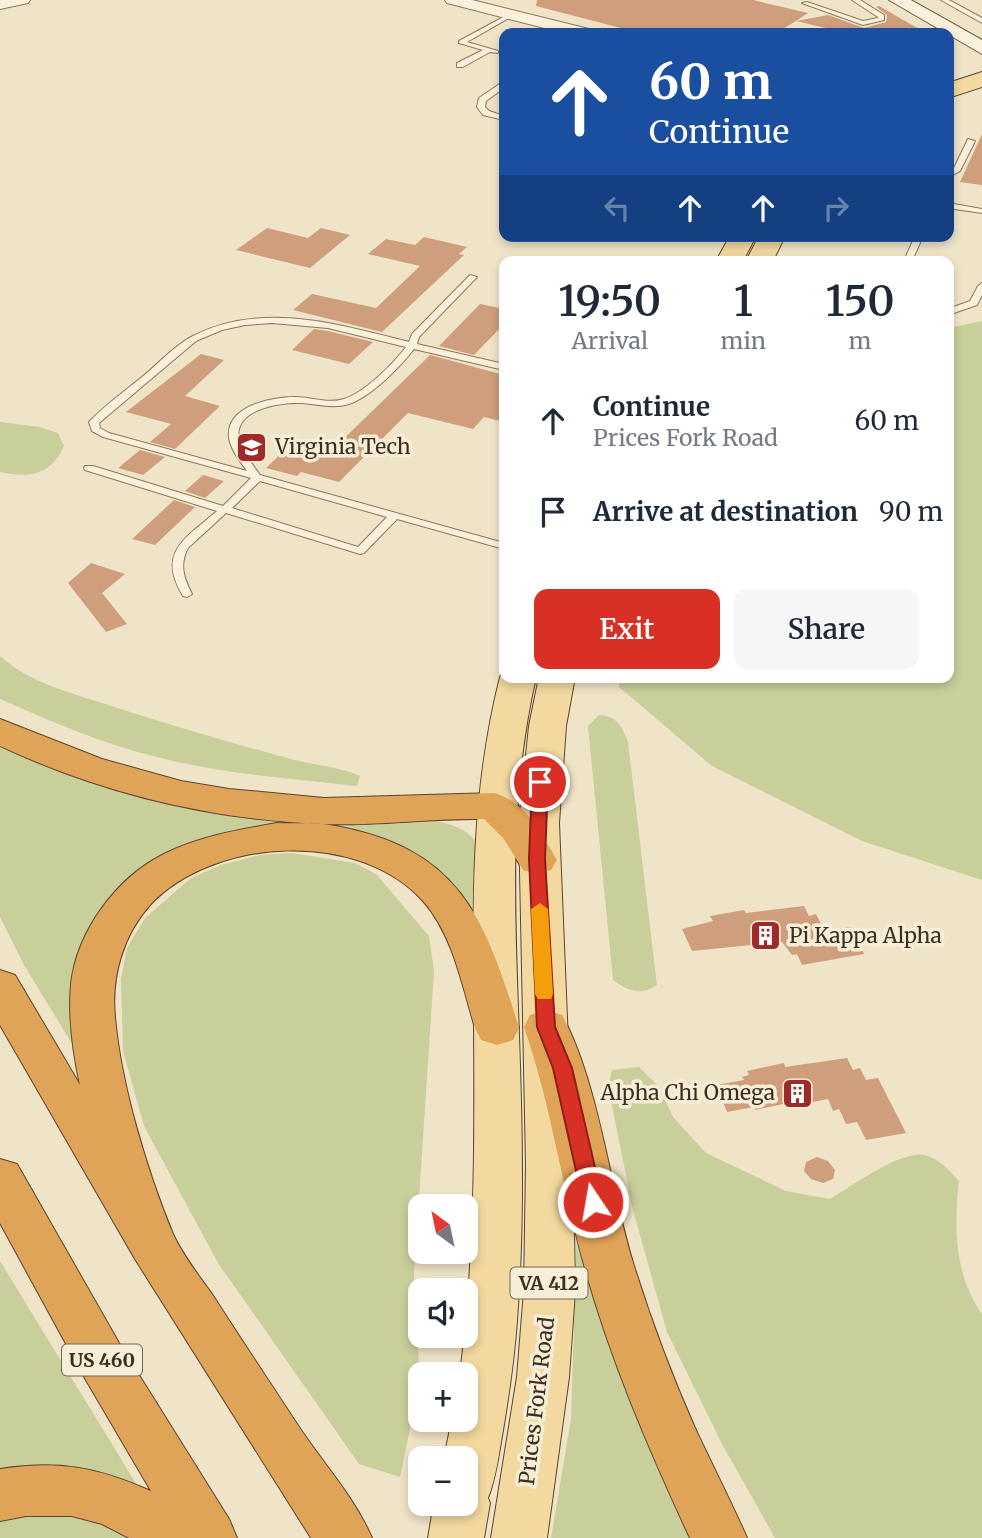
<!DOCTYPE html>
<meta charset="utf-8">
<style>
:root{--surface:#fff;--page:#f6f6f7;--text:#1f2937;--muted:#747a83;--accent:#d93025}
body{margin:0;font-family:Merriweather,serif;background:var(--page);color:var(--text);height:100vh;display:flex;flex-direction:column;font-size:26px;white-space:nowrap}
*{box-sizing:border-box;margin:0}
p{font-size:23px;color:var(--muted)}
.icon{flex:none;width:38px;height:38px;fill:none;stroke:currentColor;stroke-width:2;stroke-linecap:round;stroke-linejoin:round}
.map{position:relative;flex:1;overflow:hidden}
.details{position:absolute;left:499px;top:256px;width:455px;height:427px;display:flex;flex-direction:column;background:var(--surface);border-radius:14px;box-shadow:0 4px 10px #0003}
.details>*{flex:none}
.top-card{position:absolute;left:499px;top:28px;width:455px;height:214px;border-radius:14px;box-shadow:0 4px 10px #0003;background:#1a4fa0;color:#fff;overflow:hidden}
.needle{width:46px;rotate:327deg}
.buttons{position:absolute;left:408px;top:1194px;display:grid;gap:14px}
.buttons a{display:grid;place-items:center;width:70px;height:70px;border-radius:14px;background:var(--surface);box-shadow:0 4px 10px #0003;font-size:35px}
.pin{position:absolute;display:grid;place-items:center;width:60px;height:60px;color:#fff;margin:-30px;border:4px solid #fff;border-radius:50%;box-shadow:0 2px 7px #0007}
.me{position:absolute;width:77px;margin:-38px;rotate:348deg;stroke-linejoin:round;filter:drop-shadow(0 0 5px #0008)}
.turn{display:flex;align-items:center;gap:24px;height:147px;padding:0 35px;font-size:32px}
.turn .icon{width:91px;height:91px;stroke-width:2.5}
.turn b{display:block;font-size:49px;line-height:60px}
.lanes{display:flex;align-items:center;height:66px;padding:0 35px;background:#0003;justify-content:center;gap:35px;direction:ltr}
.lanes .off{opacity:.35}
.eta{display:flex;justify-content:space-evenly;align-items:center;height:119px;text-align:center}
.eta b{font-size:42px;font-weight:600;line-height:49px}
.action{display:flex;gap:14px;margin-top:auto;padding:14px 35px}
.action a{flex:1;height:80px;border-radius:14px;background:var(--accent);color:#fff;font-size:28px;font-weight:600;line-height:80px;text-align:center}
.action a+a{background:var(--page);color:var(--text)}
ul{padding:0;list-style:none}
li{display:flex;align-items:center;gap:21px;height:91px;padding:0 35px}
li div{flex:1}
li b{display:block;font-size:26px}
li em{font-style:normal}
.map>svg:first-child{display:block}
</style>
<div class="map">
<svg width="982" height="1538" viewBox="0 0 982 1538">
<rect width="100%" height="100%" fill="#f0e4c8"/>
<path fill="#c9cf9b" d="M 982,321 L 982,880 L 862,841 L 712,766 L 619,687 L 619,677 L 948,677 L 949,328 Z
M 0,422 L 40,427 L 58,433 L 64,446 C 50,476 30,478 0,472 Z
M 0,656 C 29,682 65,691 102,703 C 163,723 225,741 287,758 C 312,765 337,766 360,776 L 357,786 C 291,779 225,774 161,758 C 105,745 52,722 0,699 Z
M 599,715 C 617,716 622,726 628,742 L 657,985 C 641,996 628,991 613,980 L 588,726 Z
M 0,741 L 89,778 L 435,820 C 451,825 469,828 477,845 L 476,941 L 334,829 L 133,882 L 83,1062 L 24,965 L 0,917 Z
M 292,853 L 355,863 L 376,874 L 429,936 L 434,971 L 414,1275 L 420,1381 L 400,1477 L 359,1464 L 218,1263 L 144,1126 L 123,1051 L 121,979 L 127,948 L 145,918 L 191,878 L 221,865 L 260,855 Z
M 639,1067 L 660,1088 L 673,1117 L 706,1153 L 786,1191 L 830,1199 C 851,1187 900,1150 924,1155 C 939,1158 949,1170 959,1181 C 954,1227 954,1274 982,1314 L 982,1538 L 775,1538 L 722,1444 L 667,1332 L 633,1210 L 608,1086 L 612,1070 Z
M 578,1195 L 699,1538 L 551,1538 L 571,1419 Z
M 0,1261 L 140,1490 L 0,1476 Z
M 32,1512 C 66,1514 97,1518 127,1538 L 0,1538 L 0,1518 Z"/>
<path fill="#cf9f7d" d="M 537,0 L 753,0 L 808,13 L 796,21 L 828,15 L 864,28 L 886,22 L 887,15 L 876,7 L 879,6 L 926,33 L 847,33 L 796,21 L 776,33 L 640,33 L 536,6 Z
M 982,134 L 982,185 L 960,182 Z
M 267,228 L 308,238 L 321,228 L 350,235 L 310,268 L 236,250 Z
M 424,237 L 467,247 L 459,254 L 464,255 L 382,332 L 293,310 L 312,294 L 376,308 L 420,266 L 368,254 L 386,239 L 415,245 Z
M 480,304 L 504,309 L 504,324 L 474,355 L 439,346 Z
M 314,329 L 328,331 L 373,342 L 349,364 L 292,350 Z
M 201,354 L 224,360 L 185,396 L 220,406 L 175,449 L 150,442 L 171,424 L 126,412 Z
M 430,355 L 504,375 L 504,422 L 484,417 L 473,429 L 408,413 L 339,482 L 301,472 L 297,476 L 266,468 L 291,444 L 329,453 Z
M 140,450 L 165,457 L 143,475 L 118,468 Z
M 203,475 L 224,481 L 205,498 L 185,491 Z
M 174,500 L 195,507 L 155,545 L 132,539 Z
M 91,563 L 125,574 L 102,593 L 127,624 L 106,632 L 68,583 Z
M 804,906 L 809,916 L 816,914 L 822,926 L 829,925 L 831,930 L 850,927 L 864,954 L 802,965 L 797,954 L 792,955 L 782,942 L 692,951 L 682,929 L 713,921 L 710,916 L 744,910 L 746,913 Z
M 847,1058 L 853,1070 L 860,1068 L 866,1080 L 878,1078 L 906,1133 L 866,1140 L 857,1122 L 846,1124 L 839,1109 L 833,1111 L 828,1099 L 792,1106 L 791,1104 L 783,1104 L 755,1110 L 754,1107 L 727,1112 L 716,1085 L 744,1080 L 742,1077 L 749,1075 L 747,1071 L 784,1063 L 785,1067 Z
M 817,1157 L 828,1161 L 835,1170 L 833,1179 L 823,1183 L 811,1179 L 804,1171 L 806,1162 Z"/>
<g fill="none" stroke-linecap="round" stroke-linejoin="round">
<defs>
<path id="service" d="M 852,0 L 860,0 L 884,15 L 884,20 L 863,25 L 802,3 L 807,2 L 863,21 L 878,18 L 878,17 Z
M 941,0 L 949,0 L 982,18 L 982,23 Z
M 509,14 L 514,15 L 467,42 L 498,51 L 498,53 L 490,52 L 463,67 L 457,67 L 457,63 L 483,50 L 459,43 L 459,41 Z
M 501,83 L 504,83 L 504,88 L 486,101 L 485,107 L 489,111 L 504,116 L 504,120 L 483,115 L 477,107 L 479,98 Z
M 968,139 L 975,141 L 960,171 L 948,177 L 948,171 L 954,168 Z
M 948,203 L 982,209 L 982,213 L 948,208 Z
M 915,236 L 923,236 L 912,261 L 904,261 Z
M 470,275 L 477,277 L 419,337 L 417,344 L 504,364 L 504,370 L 414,349 C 400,367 371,397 349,404 C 333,409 317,404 301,403 C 279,402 229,410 240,443 C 244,454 253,465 260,475 L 504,543 L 504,549 L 397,519 L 364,553 L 360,554 L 226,513 L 188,548 C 179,565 184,578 192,594 L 187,597 L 183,596 C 156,552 186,538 217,511 L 85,470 L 84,468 L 85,466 L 93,466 L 223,506 L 251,478 L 103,437 L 92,431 L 89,422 C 105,405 125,391 142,377 C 158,364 175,345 193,336 C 261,301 338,324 409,342 L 412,334 ZM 272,323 L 328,328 L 406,347 C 393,364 364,393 344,399 C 329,404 311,397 295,397 C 272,397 225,406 229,438 C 231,450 240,461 247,471 L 109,433 L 100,428 L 99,423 L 196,341 L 222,330 L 245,325 ZM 260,481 L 387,517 L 358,547 L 232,508 Z
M 982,283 L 982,295 L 977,305 L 948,315 L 948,309 L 970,301 L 978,286 Z"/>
<path id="tertiary" d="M 0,0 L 30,0 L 28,3 L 0,9 Z
M 445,0 L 472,0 L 589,29 L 591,33 L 564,33 L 447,3 Z"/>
<path id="secondary" d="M 889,0 L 911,0 L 982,40 L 982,54 Z"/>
<path id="primary" d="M 982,72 L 982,87 L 948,98 L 948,83 Z
M 730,236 L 756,236 L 743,261 L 716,261 Z
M 759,236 L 785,236 L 773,261 L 746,261 Z
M 504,671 L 504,677 L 536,677 C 510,791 514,893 518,1009 C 522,1113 525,1218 517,1321 C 514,1362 508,1402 501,1442 C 498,1461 495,1480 488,1498 L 490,1503 L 484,1538 L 428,1538 L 434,1503 L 466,1503 L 466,1458 L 444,1458 L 452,1419 L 466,1419 L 466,1374 L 460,1374 C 475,1259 475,1141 474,1025 C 473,904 470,796 500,677 Z
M 539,677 L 575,677 L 566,726 L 559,823 L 573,1164 L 575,1291 L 569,1377 L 547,1538 L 491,1538 L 517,1377 L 524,1291 L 526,1164 L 519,823 L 529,726 Z"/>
<path id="motorway" d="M 0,719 L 102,759 L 181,781 L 229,789 L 324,798 L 494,793 C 526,802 541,833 557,860 L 551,870 L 537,874 L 523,870 L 504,839 L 484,819 C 430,818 377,826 324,824 C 212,820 101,793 0,746 Z
M 277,823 C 294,824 313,822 330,825 C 459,847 484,915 519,1028 L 513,1040 L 497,1045 L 481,1040 L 475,1028 C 462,985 453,935 423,901 C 359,829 214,837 150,905 C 123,935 111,977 115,1017 C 121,1085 147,1171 173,1234 C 183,1256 200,1277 214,1297 C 242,1341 271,1384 299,1427 C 323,1463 355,1498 372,1538 L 311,1538 L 135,1259 L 0,1025 L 0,970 L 15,975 L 80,1085 C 73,1053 68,1017 71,984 C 77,931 116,878 164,854 C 200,836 238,830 277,823 Z
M 546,1010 L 562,1015 C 600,1086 610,1191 635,1269 C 652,1323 672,1376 695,1428 C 712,1465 731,1501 747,1538 L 690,1538 C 649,1450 610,1359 584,1265 C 562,1186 551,1105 524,1027 L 530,1015 Z
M 0,1159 L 17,1164 L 119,1343 L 229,1519 L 237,1538 L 129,1538 L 102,1524 L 72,1516 L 26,1516 L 0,1521 L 0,1469 C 58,1460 97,1467 151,1491 L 83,1375 L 0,1223 Z"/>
</defs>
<use href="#service" stroke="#8d765c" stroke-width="2"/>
<use href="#tertiary" stroke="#8d765c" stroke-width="2"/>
<use href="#secondary" stroke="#6f573f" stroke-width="2"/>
<use href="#primary" stroke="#5b4430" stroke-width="2"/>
<use href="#motorway" stroke="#5b4430" stroke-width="2"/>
<use href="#service" fill="#faf1dc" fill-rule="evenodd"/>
<use href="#tertiary" fill="#faf1dc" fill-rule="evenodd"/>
<use href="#secondary" fill="#faf1dc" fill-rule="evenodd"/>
<use href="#primary" fill="#f3d9a0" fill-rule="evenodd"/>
<use href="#motorway" fill="#e0a458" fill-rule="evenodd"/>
</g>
<path fill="#d93025" stroke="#8d1f18" stroke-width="2" d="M 540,777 L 548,782 L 545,859 L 555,1027 L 572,1068 L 603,1202 L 600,1208 L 593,1210 L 586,1208 L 583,1202 L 553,1068 L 537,1027 L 529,859 L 532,782 Z"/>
<path fill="#f59e0b" d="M 540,903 L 548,909 L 553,994 L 551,999 L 538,999 L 535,994 L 531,909 Z"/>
<defs>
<symbol id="university-square" viewBox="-11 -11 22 22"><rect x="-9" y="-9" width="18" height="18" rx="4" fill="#9e2a2b" stroke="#f7eed8"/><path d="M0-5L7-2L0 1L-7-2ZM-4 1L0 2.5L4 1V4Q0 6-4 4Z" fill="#fff"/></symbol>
<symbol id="building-square" viewBox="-11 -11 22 22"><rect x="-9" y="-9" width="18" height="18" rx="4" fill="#9e2a2b" stroke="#f7eed8"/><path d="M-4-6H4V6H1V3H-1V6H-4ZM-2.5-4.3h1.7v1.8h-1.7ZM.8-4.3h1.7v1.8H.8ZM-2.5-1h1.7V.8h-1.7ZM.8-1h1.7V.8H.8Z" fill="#fff"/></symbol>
</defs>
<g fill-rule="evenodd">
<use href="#university-square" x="234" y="430" width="35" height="35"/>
<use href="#building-square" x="748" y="918" width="35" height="35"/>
<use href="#building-square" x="780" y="1076" width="35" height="35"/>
</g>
<g text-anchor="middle" stroke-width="7" stroke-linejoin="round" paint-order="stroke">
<g fill="#f7eed8" stroke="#756857" stroke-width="2">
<rect x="510.5" y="1267.5" width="77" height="31" rx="5"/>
<rect x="62" y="1344.5" width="80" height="31" rx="5"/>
</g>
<g font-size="19" font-weight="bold" fill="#3d2e20">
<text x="549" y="1290">VA 412</text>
<text x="102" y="1367">US 460</text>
</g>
<g font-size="21" fill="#3d2e20" stroke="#f7eed8" text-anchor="start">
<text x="275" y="454">Virginia Tech</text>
<text x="789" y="943">Pi Kappa Alpha</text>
<text x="775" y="1100" text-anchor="end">Alpha Chi Omega</text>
</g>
<g font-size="21" fill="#3d2e20" stroke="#f7eed8">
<text transform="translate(537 1401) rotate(-83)" y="7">Prices Fork Road</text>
</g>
</g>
</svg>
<div class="buttons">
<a><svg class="needle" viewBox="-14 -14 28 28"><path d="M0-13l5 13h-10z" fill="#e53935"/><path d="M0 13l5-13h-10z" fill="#747a83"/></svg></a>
<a><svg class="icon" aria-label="sound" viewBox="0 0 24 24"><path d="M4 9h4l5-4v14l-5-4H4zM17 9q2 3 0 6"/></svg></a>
<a>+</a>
<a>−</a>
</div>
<div class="pin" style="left:540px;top:782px;background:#d93025"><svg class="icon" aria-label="arrive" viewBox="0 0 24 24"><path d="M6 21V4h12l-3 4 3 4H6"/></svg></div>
<svg class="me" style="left:593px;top:1202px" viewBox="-20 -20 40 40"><circle r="17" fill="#d93025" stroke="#fff" stroke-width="3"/><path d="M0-11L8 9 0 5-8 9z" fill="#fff"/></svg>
<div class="top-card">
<div class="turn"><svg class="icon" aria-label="ahead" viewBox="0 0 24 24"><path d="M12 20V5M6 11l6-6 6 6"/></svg><div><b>60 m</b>Continue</div></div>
<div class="lanes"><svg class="icon off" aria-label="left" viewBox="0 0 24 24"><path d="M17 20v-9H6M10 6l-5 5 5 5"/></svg><svg class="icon" aria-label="ahead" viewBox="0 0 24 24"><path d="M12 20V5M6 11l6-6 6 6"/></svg><svg class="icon" aria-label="ahead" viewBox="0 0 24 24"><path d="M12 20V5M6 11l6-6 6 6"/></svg><svg class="icon off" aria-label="right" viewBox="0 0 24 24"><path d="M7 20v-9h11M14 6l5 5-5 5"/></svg></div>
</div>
<section class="details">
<div class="eta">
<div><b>19:50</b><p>Arrival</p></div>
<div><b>1</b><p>min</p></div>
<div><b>150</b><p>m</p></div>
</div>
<ul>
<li><svg class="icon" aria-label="ahead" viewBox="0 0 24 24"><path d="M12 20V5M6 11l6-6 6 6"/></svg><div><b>Continue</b><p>Prices Fork Road</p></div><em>60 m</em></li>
<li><svg class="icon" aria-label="arrive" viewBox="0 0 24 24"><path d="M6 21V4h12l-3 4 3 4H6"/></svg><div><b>Arrive at destination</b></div><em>90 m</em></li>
</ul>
<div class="action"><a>Exit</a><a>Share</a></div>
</section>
</div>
